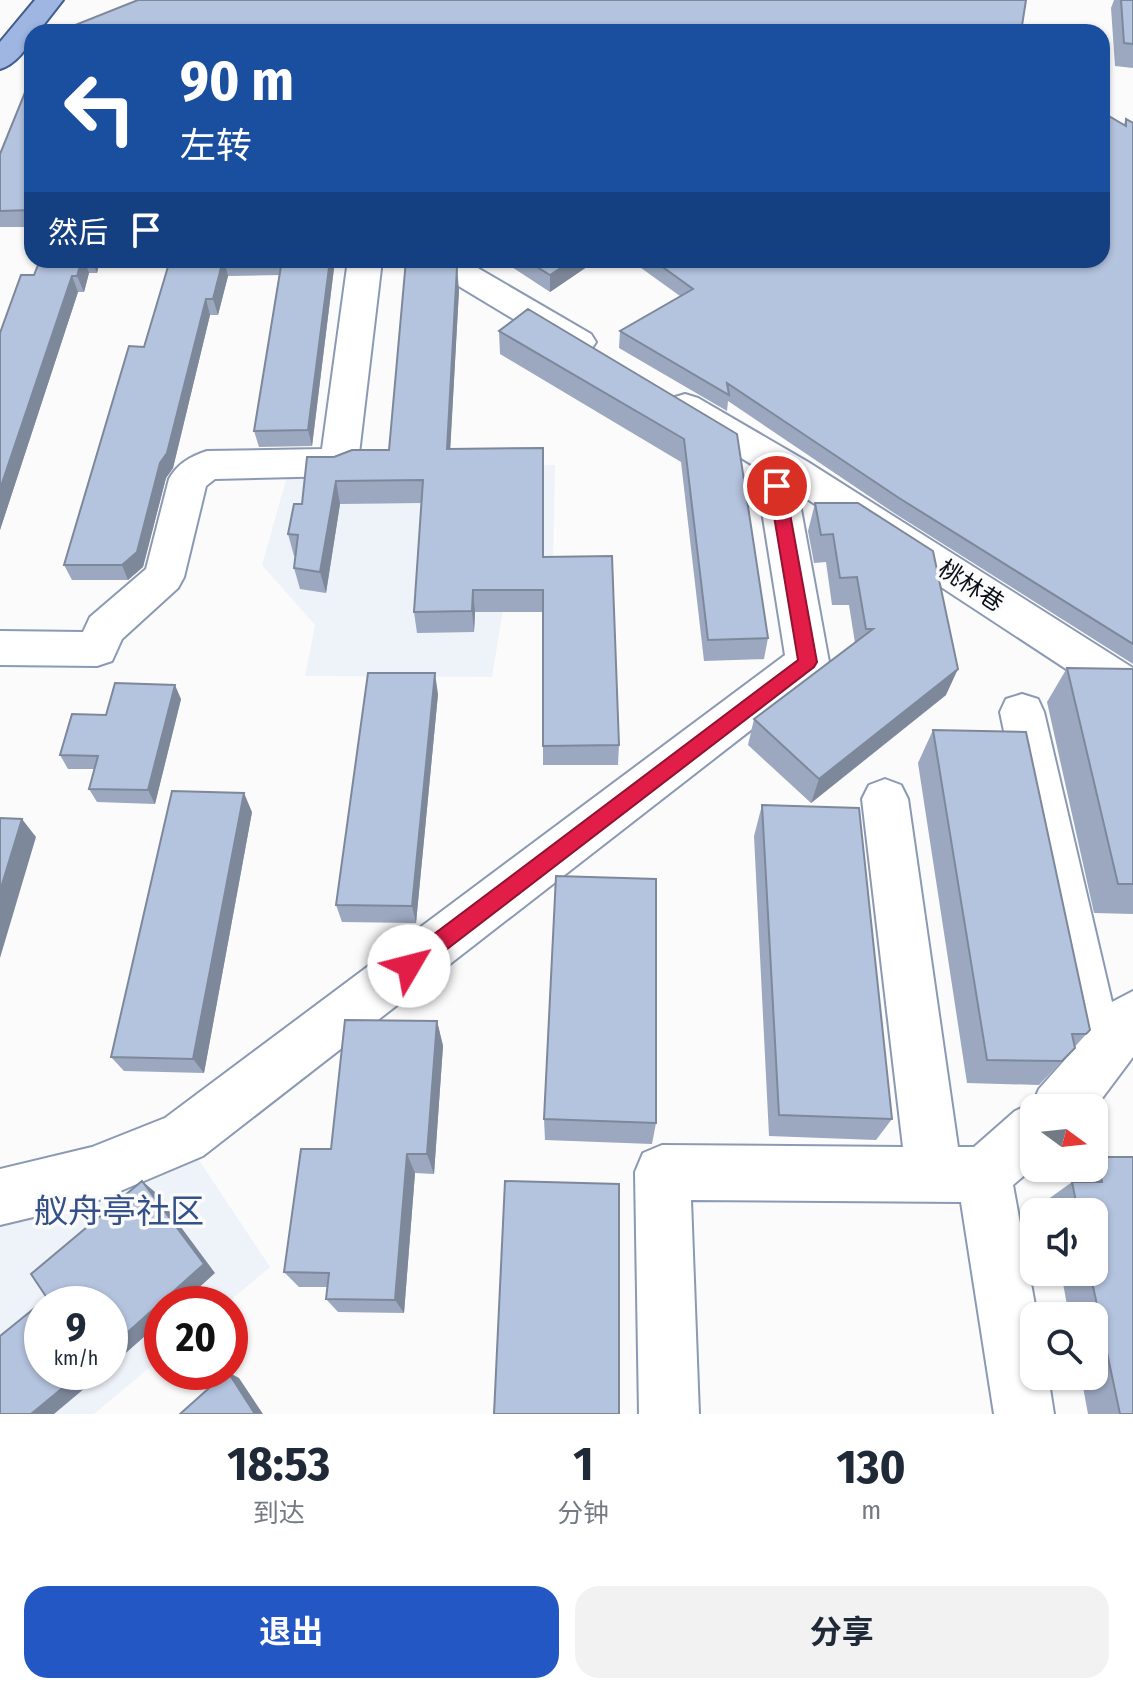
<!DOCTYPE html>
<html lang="zh">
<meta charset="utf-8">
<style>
:root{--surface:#fff;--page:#f2f2f3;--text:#1f2937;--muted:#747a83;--accent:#2257c4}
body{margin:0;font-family:"Fira Sans Condensed","Noto Sans SC",sans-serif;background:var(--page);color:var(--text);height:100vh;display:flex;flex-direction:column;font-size:30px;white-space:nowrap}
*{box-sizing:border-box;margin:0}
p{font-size:26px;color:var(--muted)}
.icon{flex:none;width:44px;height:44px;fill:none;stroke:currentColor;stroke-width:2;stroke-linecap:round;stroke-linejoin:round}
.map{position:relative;height:1414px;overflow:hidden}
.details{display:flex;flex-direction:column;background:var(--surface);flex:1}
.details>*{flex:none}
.hud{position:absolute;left:24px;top:24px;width:1086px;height:244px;border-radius:24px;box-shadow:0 2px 6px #0004;background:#1a4fa0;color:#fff;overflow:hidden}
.needle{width:52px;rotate:105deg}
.buttons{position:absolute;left:1020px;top:1094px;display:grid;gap:16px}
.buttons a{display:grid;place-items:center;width:88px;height:88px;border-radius:16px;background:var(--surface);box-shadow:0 2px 6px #0004;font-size:40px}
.speed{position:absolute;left:24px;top:1286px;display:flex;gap:16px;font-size:40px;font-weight:700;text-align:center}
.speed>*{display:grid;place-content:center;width:104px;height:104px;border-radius:50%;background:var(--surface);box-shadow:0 2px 6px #0004;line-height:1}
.speed small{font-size:20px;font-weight:400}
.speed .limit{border:12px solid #d22;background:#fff;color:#111}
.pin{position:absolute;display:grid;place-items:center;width:68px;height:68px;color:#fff;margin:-34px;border:4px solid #fff;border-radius:50%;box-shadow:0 2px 8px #0007}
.me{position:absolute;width:88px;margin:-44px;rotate:53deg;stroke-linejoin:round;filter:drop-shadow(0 0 6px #0008)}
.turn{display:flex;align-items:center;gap:28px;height:168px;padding:0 24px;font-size:36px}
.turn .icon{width:104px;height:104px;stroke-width:2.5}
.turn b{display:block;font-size:56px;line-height:68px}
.then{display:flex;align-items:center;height:76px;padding:0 24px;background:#0003;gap:16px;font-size:30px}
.eta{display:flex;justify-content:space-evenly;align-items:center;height:136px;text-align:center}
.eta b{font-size:48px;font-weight:700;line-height:56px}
.cta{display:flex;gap:16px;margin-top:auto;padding:16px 24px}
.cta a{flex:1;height:92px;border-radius:24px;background:var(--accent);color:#fff;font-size:32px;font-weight:700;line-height:92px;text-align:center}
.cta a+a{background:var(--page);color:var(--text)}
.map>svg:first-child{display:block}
</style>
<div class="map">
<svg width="1133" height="1414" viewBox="0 0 1133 1414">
<rect width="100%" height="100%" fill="#fbfbfb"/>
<path fill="#eef2f9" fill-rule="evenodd" d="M 555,465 L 553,566 L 510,567 L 492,677 L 305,676 L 315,625 L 262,565 L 289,469 Z
M 195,1154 L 270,1267 L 226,1304 L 162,1304 L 162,1357 L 94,1414 L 0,1414 L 0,1213 ZM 42,1304 L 110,1304 L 110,1372 L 42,1372 Z"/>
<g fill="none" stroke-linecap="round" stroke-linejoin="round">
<defs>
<path id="minor" d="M 348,260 L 382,260 L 358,462 L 353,472 L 339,476 L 215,479 L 206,486 L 184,577 L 178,588 L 122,639 L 112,661 L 97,666 L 0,665 L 0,631 L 83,632 L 90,617 L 146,569 L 169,479 C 177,464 191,456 207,451 L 322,449 Z
M 422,260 L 464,260 L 591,334 L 596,342 L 591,350 L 578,354 L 565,350 L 427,267 Z
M 685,394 L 698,398 L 808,462 L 1133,668 L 1133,708 L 1118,703 L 798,493 L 829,662 L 823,674 L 203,1156 L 92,1203 L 0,1225 L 0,1169 L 92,1147 L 165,1118 L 785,655 L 758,486 L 766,473 L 672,416 L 667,407 L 672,398 Z
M 1022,694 L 1038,699 L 1044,712 L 1112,1002 L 1133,991 L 1133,1057 L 1094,1109 L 1034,1108 L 1034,1167 L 1013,1185 L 1037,1316 L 1034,1316 L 1034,1376 L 1048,1376 L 1054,1414 L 994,1414 L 961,1202 L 691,1200 L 699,1414 L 639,1414 L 635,1172 L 643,1153 L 662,1145 L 903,1147 L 862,799 L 869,785 L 885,779 L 901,785 L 908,799 L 958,1147 L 974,1147 L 1015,1111 L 1033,1103 L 1039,1089 L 1071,1053 L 1000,712 L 1006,699 Z"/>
<path id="major" d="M 35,0 L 63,0 L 38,32 L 32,32 C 31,47 14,65 0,69 L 0,42 Z"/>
</defs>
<use href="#minor" stroke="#8b99b3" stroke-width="4"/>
<use href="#major" stroke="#415c8e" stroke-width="4"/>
<use href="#minor" fill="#fff" fill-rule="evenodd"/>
<use href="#major" fill="#9fb6e2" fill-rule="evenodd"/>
</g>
<path fill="#9ba8bf" d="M 1114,0 L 1133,0 L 1133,68 L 1115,66 L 1111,8 Z
M 32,85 L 32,227 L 0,227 L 0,154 Z
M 1126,119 L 1133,123 L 1133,664 L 894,513 L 728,401 L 727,411 L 619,348 L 620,331 L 680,296 L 630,260 L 1102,260 L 1124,124 Z
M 40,260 L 100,260 L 97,273 L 89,273 L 84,292 L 78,292 L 0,530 L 0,333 L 34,275 Z
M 170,260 L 335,260 L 312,446 L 259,447 L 254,431 L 279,275 L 228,276 L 218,315 L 210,315 L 173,468 L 166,478 L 143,567 L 128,580 L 72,580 L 64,565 L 144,347 Z
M 501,260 L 597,260 L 550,292 Z
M 459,290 L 450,449 L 543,557 L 619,745 L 618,765 L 543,765 L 543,612 L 475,612 L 474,632 L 417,633 L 414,612 L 422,503 L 340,504 L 326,593 L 300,589 L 294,568 L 296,556 L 294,556 L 288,534 L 302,504 L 334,457 L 389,450 Z
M 499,331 L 737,434 L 768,638 L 764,659 L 704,661 L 681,462 L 500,354 Z
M 815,503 L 946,695 L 811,803 L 748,745 L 754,719 L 855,643 L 849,605 L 832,605 L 826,562 L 814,563 L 808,531 Z
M 1067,668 L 1133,669 L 1133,914 L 1094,913 L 1047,702 Z
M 438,694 L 416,923 L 342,922 L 336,905 Z
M 181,699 L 155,804 L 97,802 L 89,789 L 94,769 L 68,769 L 60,755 L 106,715 Z
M 933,730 L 1090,1030 L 1062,1061 L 1039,1085 L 967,1083 L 918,763 Z
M 762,805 L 892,1119 L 876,1140 L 769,1136 L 754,836 Z
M 252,812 L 204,1073 L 124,1071 L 111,1057 Z
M 437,1021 L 443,1046 L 434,1174 L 415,1173 L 404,1313 L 338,1312 L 326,1299 L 327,1287 L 299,1287 L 284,1272 L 331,1149 Z
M 544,1119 L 656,1123 L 652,1144 L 545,1140 Z
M 1097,1157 L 1133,1157 L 1133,1414 L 1088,1414 L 1081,1376 L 1094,1376 L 1094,1316 L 1069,1316 L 1061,1272 L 1094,1272 L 1094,1212 L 1049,1212 L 1047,1200 L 1072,1182 L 1071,1176 L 1082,1168 L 1094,1168 L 1094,1159 Z"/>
<path fill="#7e889b" d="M 82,260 L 84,260 L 89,273 L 84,292 L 77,276 Z
M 92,260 L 100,260 L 97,273 Z
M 224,260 L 228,276 L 218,315 L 213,299 Z
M 330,260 L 335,260 L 312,446 L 308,430 Z
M 573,260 L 597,260 L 550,292 L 550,275 Z
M 457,267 L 459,290 L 449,472 L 447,449 Z
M 72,276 L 78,292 L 0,530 L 0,489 Z
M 206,299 L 210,315 L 173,468 L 166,478 L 143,567 L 128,580 L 122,565 L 160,463 Z
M 336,481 L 340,504 L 326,593 L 320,572 Z
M 473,590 L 475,612 L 474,632 L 472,611 Z
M 958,669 L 946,695 L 811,803 L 819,779 Z
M 435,673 L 438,694 L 416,923 L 412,906 Z
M 175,685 L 181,699 L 155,804 L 148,790 Z
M 244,793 L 252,812 L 204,1073 L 193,1059 Z
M 22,819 L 36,837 L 0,958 L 0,891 Z
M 437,1021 L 443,1046 L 434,1174 L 427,1154 Z
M 407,1154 L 415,1173 L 404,1313 L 395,1300 Z
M 142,1181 L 155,1192 L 215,1273 L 181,1304 L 162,1304 L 162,1321 L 110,1367 L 110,1348 Z
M 82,1372 L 104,1372 L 54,1414 L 31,1414 Z
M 228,1372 L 239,1378 L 263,1414 L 255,1414 Z"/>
<path fill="#b4c3de" stroke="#7e889b" stroke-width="2" d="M 138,0 L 1026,0 L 1021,32 L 82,32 L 75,25 Z
M 1121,0 L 1133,0 L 1133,44 L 1124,43 Z
M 28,85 L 32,85 L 32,210 L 0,211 L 0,154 Z
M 1102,112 L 1126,126 L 1126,119 L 1133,123 L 1133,644 L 899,498 L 727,383 L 729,395 L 620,331 L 693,289 L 653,260 L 1102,260 Z
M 40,260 L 82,260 L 77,276 L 72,276 L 0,489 L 0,333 L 21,275 L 34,275 Z
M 170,260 L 223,260 L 213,299 L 206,299 L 167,453 L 160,463 L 137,552 L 122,565 L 64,565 L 129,346 L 144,347 Z
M 282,260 L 330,260 L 308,430 L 254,431 Z
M 406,260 L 446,260 L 457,267 L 447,449 L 543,448 L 543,557 L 612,556 L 619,745 L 543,746 L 543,590 L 473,590 L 472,611 L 414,612 L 423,480 L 336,481 L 320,572 L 294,568 L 298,535 L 288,534 L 294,504 L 302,504 L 307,457 L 334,457 L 352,450 L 389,450 Z
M 526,260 L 573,260 L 550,275 Z
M 528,309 L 737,434 L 768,638 L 708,640 L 684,439 L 499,331 Z
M 815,503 L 858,503 L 933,551 L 958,669 L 819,779 L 754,719 L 873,629 L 866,629 L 857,577 L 840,578 L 833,534 L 821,535 Z
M 1067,668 L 1133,669 L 1133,884 L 1118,884 Z
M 368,673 L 435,673 L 412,906 L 336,905 Z
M 115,683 L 175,685 L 148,790 L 89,789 L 98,756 L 60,755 L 72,714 L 106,715 Z
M 933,730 L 1026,732 L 1090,1030 L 1086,1034 L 1072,1034 L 1075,1048 L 1062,1061 L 987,1060 Z
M 172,791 L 244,793 L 193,1059 L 111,1057 Z
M 762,805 L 859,808 L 892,1119 L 779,1115 Z
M 0,818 L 22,819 L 0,891 Z
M 556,876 L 656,879 L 656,1123 L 544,1119 Z
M 345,1020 L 437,1021 L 427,1154 L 407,1154 L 395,1300 L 326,1299 L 329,1273 L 284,1272 L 301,1149 L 331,1149 Z
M 1097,1157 L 1133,1157 L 1133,1414 L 1120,1414 L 1090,1272 L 1094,1272 L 1094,1212 L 1078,1212 L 1072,1182 L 1102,1182 Z
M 142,1181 L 204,1264 L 110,1348 L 110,1304 L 42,1304 L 42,1372 L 82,1372 L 31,1414 L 0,1414 L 0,1336 L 47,1298 L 31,1274 Z
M 505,1181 L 619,1184 L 619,1414 L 494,1414 Z
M 228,1372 L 255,1414 L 180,1414 L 227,1372 Z"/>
<path fill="#e11d48" stroke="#92132f" stroke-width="2" d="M 777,481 L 785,486 L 817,662 L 814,667 L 416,973 L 409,976 L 401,973 L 398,966 L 401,959 L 798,660 L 769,486 Z"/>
<g text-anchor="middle" stroke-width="7" stroke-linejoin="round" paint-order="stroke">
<g font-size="24" fill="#0a0f18" stroke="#fbfbfb">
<text transform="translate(971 586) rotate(33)" y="8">桃林巷</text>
</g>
<g font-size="34" fill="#34518a" stroke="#fbfbfb">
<text x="119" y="1223">舣舟亭社区</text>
</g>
</g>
</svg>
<div class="buttons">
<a><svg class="needle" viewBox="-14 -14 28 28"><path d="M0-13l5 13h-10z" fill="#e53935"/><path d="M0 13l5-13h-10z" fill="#747a83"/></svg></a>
<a><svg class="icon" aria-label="sound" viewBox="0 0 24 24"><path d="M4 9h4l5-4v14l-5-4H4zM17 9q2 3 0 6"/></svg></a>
<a><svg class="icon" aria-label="search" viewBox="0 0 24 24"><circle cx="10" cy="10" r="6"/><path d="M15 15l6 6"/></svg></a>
</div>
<div class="speed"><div>9<small>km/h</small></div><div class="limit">20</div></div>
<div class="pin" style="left:777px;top:486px;background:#d93025"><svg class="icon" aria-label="arrive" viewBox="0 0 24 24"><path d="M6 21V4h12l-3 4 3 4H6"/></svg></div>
<svg class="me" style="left:409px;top:966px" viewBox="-20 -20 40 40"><circle r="19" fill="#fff"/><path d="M0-13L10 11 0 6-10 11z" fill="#e11d48"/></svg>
<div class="hud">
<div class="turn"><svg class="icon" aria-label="left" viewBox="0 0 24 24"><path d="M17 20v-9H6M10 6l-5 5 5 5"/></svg><div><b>90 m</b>左转</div></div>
<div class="then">然后<svg class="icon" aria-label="arrive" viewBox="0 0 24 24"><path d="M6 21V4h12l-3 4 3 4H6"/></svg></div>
</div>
</div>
<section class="details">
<div class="eta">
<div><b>18:53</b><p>到达</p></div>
<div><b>1</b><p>分钟</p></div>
<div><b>130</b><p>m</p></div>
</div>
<div class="cta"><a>退出</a><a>分享</a></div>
</section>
